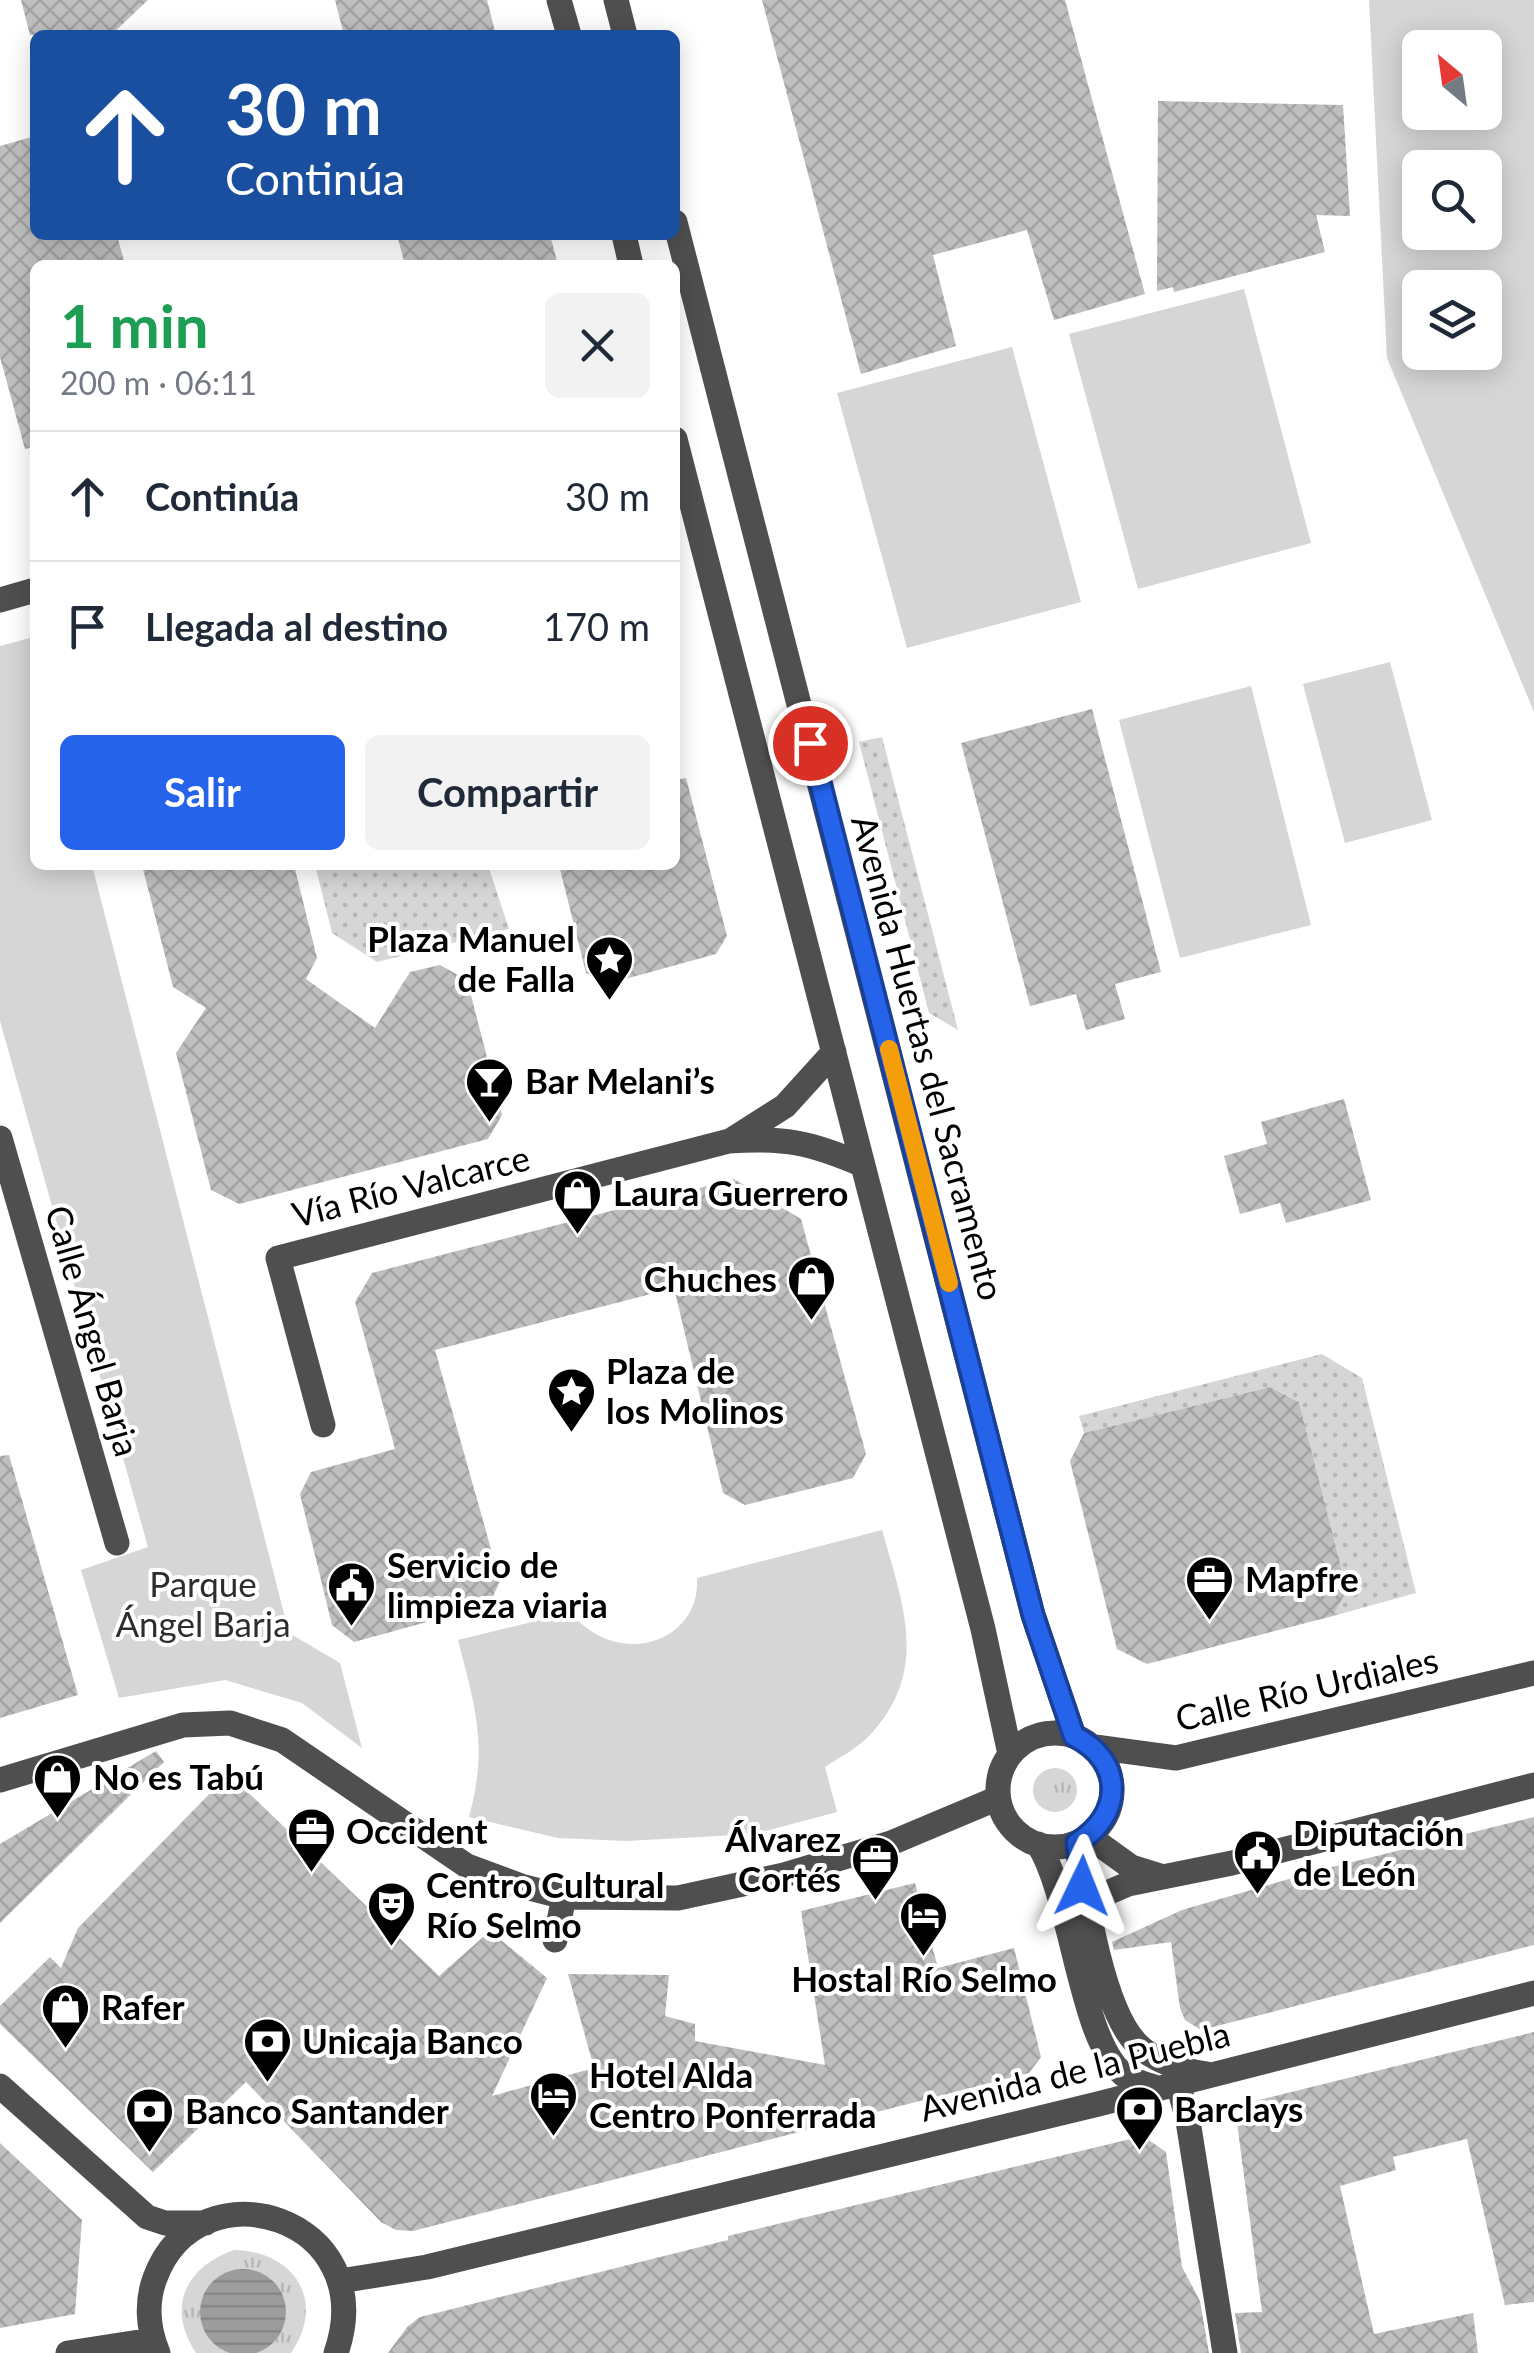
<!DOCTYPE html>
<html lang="es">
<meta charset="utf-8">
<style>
:root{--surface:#fff;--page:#f2f2f3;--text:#1f2937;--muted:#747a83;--line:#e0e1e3;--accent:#2563eb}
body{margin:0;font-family:Lato,sans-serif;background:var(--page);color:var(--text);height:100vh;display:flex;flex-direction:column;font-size:38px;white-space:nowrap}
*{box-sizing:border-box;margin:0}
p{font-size:32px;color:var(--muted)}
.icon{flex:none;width:55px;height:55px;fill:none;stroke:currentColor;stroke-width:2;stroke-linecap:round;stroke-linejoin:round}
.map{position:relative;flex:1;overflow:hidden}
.panel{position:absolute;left:30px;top:260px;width:650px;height:610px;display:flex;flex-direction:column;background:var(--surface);border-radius:15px;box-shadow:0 5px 25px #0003}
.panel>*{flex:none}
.guide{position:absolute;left:30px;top:30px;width:650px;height:210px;border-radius:15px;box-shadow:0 5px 25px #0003;background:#1a4fa0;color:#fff;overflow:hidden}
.needle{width:65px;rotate:331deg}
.tools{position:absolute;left:1402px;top:30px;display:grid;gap:20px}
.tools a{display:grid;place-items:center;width:100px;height:100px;border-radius:15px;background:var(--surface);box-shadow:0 5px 25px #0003;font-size:50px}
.pin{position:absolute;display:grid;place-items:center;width:85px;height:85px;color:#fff;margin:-42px;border:5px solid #fff;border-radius:50%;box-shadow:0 2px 10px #0007}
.me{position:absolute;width:110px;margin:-55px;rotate:2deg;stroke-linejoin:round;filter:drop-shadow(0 0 8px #0008)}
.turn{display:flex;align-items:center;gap:35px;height:210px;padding:0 30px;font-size:45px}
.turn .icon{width:130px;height:130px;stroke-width:2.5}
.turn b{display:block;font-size:70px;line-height:85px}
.round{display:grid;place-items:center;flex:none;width:105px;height:105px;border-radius:15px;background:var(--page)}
.summary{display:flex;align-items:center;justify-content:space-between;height:170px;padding:0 30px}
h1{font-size:60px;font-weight:700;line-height:75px;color:#1e9e55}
.button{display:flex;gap:20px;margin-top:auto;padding:20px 30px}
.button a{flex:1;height:115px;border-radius:15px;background:var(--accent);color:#fff;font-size:40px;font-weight:700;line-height:115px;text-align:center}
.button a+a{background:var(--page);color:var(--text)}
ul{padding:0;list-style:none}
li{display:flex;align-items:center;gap:30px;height:130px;padding:0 30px;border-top:2px solid var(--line)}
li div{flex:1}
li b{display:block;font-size:38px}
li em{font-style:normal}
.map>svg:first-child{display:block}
</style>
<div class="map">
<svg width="1534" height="2353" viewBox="0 0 1534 2353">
<defs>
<pattern id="grass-tufts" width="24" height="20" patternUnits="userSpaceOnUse" patternTransform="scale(2.5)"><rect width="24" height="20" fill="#d6d6d6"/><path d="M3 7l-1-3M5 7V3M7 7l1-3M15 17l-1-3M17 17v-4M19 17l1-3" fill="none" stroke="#b6b6b6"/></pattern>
<pattern id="garden-dots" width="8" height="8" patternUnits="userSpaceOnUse" patternTransform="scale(2.5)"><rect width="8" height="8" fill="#d6d6d6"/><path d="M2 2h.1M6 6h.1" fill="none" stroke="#b6b6b6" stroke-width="1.8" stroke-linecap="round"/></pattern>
<pattern id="water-rules" width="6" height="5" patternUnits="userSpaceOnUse" patternTransform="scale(2.5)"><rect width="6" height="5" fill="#9d9d9d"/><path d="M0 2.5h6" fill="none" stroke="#858585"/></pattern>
<pattern id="building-cross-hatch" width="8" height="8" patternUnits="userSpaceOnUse" patternTransform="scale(2.5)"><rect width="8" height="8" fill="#bfbfbf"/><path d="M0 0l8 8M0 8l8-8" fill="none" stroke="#a2a2a2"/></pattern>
</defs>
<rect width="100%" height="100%" fill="#fff"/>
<path fill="url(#grass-tufts)" d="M1033 1790a22 22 0 1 1 44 0a22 22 0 1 1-44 0Z
M 234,2250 C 294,2251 327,2301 291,2353 L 196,2353 C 166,2308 185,2267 234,2250 Z"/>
<path fill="#d6d6d6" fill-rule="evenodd" d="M 1369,0 L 1534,0 L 1534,712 L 1387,358 ZM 1420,48 L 1485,48 L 1485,112 L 1420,112 ZM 1420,168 L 1485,168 L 1485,232 L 1420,232 ZM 1420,288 L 1485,288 L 1485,352 L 1420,352 Z
M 1244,289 L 1311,543 L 1138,589 L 1069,334 Z
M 1012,347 L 1081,602 L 907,648 L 837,393 Z
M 34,637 L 35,865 L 92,865 L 289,1633 L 340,1663 L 362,1748 L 302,1703 L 225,1680 L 119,1698 L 81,1570 L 148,1547 L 0,1021 L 0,646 Z
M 1390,662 L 1432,820 L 1345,843 L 1303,684 Z
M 1251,686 L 1311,925 L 1180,958 L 1119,720 Z
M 882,1530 C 903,1605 930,1670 870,1735 C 858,1748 840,1757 825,1767 L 837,1812 L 755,1834 L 626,1841 L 558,1838 L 469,1817 C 488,1746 476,1710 458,1640 L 569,1613 C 581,1624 594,1635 609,1640 C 654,1655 700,1626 697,1578 Z"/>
<path fill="url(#garden-dots)" d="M 882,737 L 958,1030 L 929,1013 L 859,742 Z
M 315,865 L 488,865 L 509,929 L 377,962 L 332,933 Z
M 1322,1354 L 1362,1378 L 1416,1593 L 1333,1616 L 1347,1590 L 1299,1402 L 1270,1387 L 1084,1433 L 1079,1416 Z"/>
<path fill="url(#water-rules)" d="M200 2312a43 43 0 1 1 86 0a43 43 0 1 1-86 0Z"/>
<path fill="url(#building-cross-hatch)" d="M 21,0 L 148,0 L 111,35 L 30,35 Z
M 335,0 L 487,0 L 496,35 L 344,35 Z
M 762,0 L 1065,0 L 1145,294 L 1054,320 L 1027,230 L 933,255 L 956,346 L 861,374 Z
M 1158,101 L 1343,105 L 1350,216 L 1316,215 L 1325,252 L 1174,292 L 1173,287 L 1157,291 Z
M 35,136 L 35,235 L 117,235 L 125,265 L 35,265 L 35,447 L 25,449 L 0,357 L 0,146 Z
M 397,235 L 550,235 L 558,265 L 405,265 Z
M 1092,709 L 1161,972 L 1115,984 L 1125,1019 L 1086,1030 L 1076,994 L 1030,1006 L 961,743 Z
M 686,778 L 727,936 L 716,954 L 607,984 L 586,973 L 559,865 L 675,865 L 675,780 Z
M 142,865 L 294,865 L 317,958 L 306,979 L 375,1028 L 410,972 L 440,965 L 467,980 L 502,1115 L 488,1139 L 239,1204 L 211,1190 L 176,1053 L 206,1008 L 173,987 Z
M 1344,1099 L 1371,1200 L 1286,1223 L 1280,1203 L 1240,1214 L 1224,1156 L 1267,1144 L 1261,1122 Z
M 734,1179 L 801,1219 L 866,1454 L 853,1478 L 745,1505 L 723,1493 L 674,1288 L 435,1350 L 500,1581 L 489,1605 L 354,1642 L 332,1625 L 300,1494 L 311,1472 L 395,1449 L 355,1302 L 372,1273 Z
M 1270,1387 L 1299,1402 L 1347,1590 L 1333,1616 L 1147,1664 L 1117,1649 L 1070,1461 L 1084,1433 Z
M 9,1455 L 78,1695 L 0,1718 L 0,1456 Z
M 156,1751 L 164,1762 L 0,1923 L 0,1844 Z
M 229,1774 L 439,1976 L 490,1931 L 547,1978 L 492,2096 L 594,2068 L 568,1974 L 669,1975 L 665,2016 L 695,2024 L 695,2041 L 825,2065 L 801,1911 L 915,1883 L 938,1968 L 1014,1948 L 1041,2057 L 1029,2073 L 413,2231 L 396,2230 L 381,2222 L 246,2082 L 153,2172 L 0,2024 L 0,2006 L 50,1957 L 61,1968 L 78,1928 Z
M 1534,1817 L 1534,1945 L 1201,2030 L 1185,2020 L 1180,2008 L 1171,1942 L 1114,1950 L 1112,1942 L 1182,1910 L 1320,1870 Z
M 1534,2032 L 1534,2302 L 1505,2305 L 1467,2139 L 1393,2157 L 1396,2170 L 1340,2186 L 1374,2334 L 1473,2313 L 1478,2353 L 1241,2353 L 1235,2313 L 1262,2312 L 1237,2123 L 1251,2102 Z
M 1143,2136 L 1166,2152 L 1182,2267 L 1200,2301 L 1209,2353 L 388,2353 L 408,2326 L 420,2317 L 728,2240 L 728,2236 Z
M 0,2143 L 82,2220 L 75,2314 L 0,2328 Z"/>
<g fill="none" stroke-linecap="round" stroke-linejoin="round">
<path stroke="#4f4f4f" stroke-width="25" d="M 559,0 L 569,35
M 616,0 L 625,35
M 675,222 L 1033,1615 L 1074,1736
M 624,235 L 631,265
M 675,439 L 983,1629 L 1010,1754
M 0,600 L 35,590
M 0,1138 L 117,1543
M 733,1139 L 785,1106 L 834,1052
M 323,1425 L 278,1258 L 729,1141 C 785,1137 812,1143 863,1165
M998 1790a57 57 0 1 1 114 0a57 57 0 1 1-114 0Z
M 1095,1747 L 1176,1758 L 1534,1673
M 0,1780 L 183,1725 L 230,1723 L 282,1740 L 467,1866 L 521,1886 L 564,1897 L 678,1898 L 784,1875 L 891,1843 L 998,1798
M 1088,1836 L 1131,1867 L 1160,1876
M 1077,1843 C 1085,1893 1101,2006 1136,2043 C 1151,2060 1184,2071 1206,2074
M 1038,1844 C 1073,1898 1080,2047 1127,2077 C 1136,2082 1148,2085 1157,2088
M 1091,1920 L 1107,1893 L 1128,1884 L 1232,1863 L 1534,1785
M 555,1940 L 564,1897
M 1178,2083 L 1188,2121 L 1225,2353
M 0,2086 L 147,2217 L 165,2223 L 206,2223
M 340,2281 L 427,2267 L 1098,2104 L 1534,1993
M 68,2353 L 152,2340
M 158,2353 C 148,2329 146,2302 155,2278 C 199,2160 383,2218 336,2353"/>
</g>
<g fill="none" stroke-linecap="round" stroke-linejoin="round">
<defs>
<path id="route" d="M 810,743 L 1033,1615 L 1074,1736 C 1124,1761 1124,1814 1077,1843 L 1082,1886"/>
</defs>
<use href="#route" stroke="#184099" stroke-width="25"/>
<use href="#route" stroke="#2563eb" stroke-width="18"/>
<path stroke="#f59e0b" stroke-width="18" d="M 889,1049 L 949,1283"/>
</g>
<defs>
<symbol id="sight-pin" viewBox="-11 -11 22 30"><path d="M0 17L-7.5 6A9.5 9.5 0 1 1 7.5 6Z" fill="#000" stroke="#fff"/><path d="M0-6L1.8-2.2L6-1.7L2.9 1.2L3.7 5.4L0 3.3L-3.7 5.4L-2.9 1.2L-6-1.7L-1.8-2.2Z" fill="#fff"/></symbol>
<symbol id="bar-pin" viewBox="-11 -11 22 30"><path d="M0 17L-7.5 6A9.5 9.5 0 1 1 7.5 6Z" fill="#000" stroke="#fff"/><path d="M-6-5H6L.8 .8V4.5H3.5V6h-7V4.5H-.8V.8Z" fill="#fff"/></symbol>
<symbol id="shop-pin" viewBox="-11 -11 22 30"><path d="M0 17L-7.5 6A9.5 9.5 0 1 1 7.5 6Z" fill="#000" stroke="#fff"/><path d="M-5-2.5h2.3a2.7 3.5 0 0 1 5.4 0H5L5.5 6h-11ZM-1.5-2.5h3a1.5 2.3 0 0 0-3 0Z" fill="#fff"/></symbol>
<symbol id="office-pin" viewBox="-11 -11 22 30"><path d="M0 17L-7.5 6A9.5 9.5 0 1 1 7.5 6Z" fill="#000" stroke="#fff"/><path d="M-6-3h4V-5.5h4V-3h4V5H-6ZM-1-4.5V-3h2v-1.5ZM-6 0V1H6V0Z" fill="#fff"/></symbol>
<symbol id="civic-pin" viewBox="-11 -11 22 30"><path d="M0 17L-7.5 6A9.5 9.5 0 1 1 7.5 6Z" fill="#000" stroke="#fff"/><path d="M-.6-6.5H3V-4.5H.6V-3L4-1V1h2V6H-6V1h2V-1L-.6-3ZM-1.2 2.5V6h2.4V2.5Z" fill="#fff"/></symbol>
<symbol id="theatre-pin" viewBox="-11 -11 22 30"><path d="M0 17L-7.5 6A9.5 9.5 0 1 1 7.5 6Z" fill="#000" stroke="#fff"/><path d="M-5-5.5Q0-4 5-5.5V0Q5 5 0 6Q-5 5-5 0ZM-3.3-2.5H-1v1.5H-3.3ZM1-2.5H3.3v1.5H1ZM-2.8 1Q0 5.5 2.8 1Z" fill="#fff"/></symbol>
<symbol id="hotel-pin" viewBox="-11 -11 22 30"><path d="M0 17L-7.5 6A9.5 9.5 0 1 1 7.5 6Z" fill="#000" stroke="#fff"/><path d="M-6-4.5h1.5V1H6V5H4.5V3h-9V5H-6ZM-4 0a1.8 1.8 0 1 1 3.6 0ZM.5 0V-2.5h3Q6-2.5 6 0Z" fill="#fff"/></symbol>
<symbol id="bank-pin" viewBox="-11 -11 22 30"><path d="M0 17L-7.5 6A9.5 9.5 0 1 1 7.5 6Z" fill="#000" stroke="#fff"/><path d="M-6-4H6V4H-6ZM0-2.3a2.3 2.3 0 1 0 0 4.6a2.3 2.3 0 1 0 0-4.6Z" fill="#fff"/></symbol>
</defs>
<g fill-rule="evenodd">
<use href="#sight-pin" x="582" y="932" width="55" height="75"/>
<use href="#bar-pin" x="462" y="1054" width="55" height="75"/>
<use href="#shop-pin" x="550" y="1166" width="55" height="75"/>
<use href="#shop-pin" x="784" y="1252" width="55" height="75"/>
<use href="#sight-pin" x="544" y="1364" width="55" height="75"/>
<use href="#office-pin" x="1182" y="1552" width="55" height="75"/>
<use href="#civic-pin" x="324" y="1558" width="55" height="75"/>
<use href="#shop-pin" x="30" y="1750" width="55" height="75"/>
<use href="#office-pin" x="284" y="1804" width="55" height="75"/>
<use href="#civic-pin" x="1230" y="1826" width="55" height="75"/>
<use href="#office-pin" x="848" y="1832" width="55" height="75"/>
<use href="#theatre-pin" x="364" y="1878" width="55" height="75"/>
<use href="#hotel-pin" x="896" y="1888" width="55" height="75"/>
<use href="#shop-pin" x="38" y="1980" width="55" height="75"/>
<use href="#bank-pin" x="240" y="2014" width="55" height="75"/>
<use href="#hotel-pin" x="526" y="2068" width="55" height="75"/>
<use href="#bank-pin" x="1112" y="2082" width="55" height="75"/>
<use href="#bank-pin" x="122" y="2084" width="55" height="75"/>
</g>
<g text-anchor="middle" stroke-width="8" stroke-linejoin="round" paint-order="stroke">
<g font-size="35" font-weight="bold" fill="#000" stroke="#fff" text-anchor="start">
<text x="575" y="952" text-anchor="end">Plaza Manuel<tspan x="575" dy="40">de Falla</tspan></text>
<text x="525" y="1094">Bar Melani’s</text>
<text x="613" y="1206">Laura Guerrero</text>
<text x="777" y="1292" text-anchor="end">Chuches</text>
<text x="606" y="1384">Plaza de<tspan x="606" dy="40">los Molinos</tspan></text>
<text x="387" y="1578">Servicio de<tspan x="387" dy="40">limpieza viaria</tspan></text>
<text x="1245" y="1592">Mapfre</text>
<text x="93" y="1790">No es Tabú</text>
<text x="346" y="1844">Occident</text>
<text x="1293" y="1846">Diputación<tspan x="1293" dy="40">de León</tspan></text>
<text x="841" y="1852" text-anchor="end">Álvarez<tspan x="841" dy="40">Cortés</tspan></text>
<text x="426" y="1898">Centro Cultural<tspan x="426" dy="40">Río Selmo</tspan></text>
<text x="924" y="1992" text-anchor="middle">Hostal Río Selmo</text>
<text x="101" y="2020">Rafer</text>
<text x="302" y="2054">Unicaja Banco</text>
<text x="589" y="2088">Hotel Alda<tspan x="589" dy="40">Centro Ponferrada</tspan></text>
<text x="1174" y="2122">Barclays</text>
<text x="185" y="2124">Banco Santander</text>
</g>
<g font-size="35" fill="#000" stroke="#fff">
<text transform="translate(927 1058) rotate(75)" y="12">Avenida Huertas del Sacramento</text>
<text transform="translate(411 1187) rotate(-14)" y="12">Vía Río Valcarce</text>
<text transform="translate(92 1331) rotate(74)" y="12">Calle Ángel Barja</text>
<text transform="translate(1307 1690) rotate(-13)" y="12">Calle Río Urdiales</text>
<text transform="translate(1075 2072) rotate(-14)" y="12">Avenida de la Puebla</text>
</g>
<g font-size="35" fill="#2d2d2d" stroke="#fff">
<text x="203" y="1597">Parque<tspan x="203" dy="40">Ángel Barja</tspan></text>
</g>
</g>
</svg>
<div class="tools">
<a><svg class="needle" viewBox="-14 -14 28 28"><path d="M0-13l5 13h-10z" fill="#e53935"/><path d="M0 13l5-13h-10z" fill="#747a83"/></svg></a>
<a><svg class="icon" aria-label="search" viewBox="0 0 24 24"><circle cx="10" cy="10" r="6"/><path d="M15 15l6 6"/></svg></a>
<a><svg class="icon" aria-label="layers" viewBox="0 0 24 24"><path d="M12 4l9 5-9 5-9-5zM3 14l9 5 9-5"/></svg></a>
</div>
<div class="pin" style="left:810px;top:743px;background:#d93025"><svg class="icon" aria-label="arrive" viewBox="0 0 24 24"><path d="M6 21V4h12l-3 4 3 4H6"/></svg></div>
<svg class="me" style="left:1082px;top:1886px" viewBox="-20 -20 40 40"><path d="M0-17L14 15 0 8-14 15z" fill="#2563eb" stroke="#fff" stroke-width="4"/></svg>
<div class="guide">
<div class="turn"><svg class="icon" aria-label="ahead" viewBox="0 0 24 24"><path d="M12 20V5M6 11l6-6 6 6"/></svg><div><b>30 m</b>Continúa</div></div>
</div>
<section class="panel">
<div class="summary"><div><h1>1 min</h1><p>200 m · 06:11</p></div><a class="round"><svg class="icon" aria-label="close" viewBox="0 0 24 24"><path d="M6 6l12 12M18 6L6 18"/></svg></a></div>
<ul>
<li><svg class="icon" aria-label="ahead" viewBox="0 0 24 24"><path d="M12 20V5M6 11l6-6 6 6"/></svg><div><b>Continúa</b></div><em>30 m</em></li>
<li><svg class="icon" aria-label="arrive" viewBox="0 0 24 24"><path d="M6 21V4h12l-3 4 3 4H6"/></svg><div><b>Llegada al destino</b></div><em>170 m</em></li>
</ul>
<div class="button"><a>Salir</a><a>Compartir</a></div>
</section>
</div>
